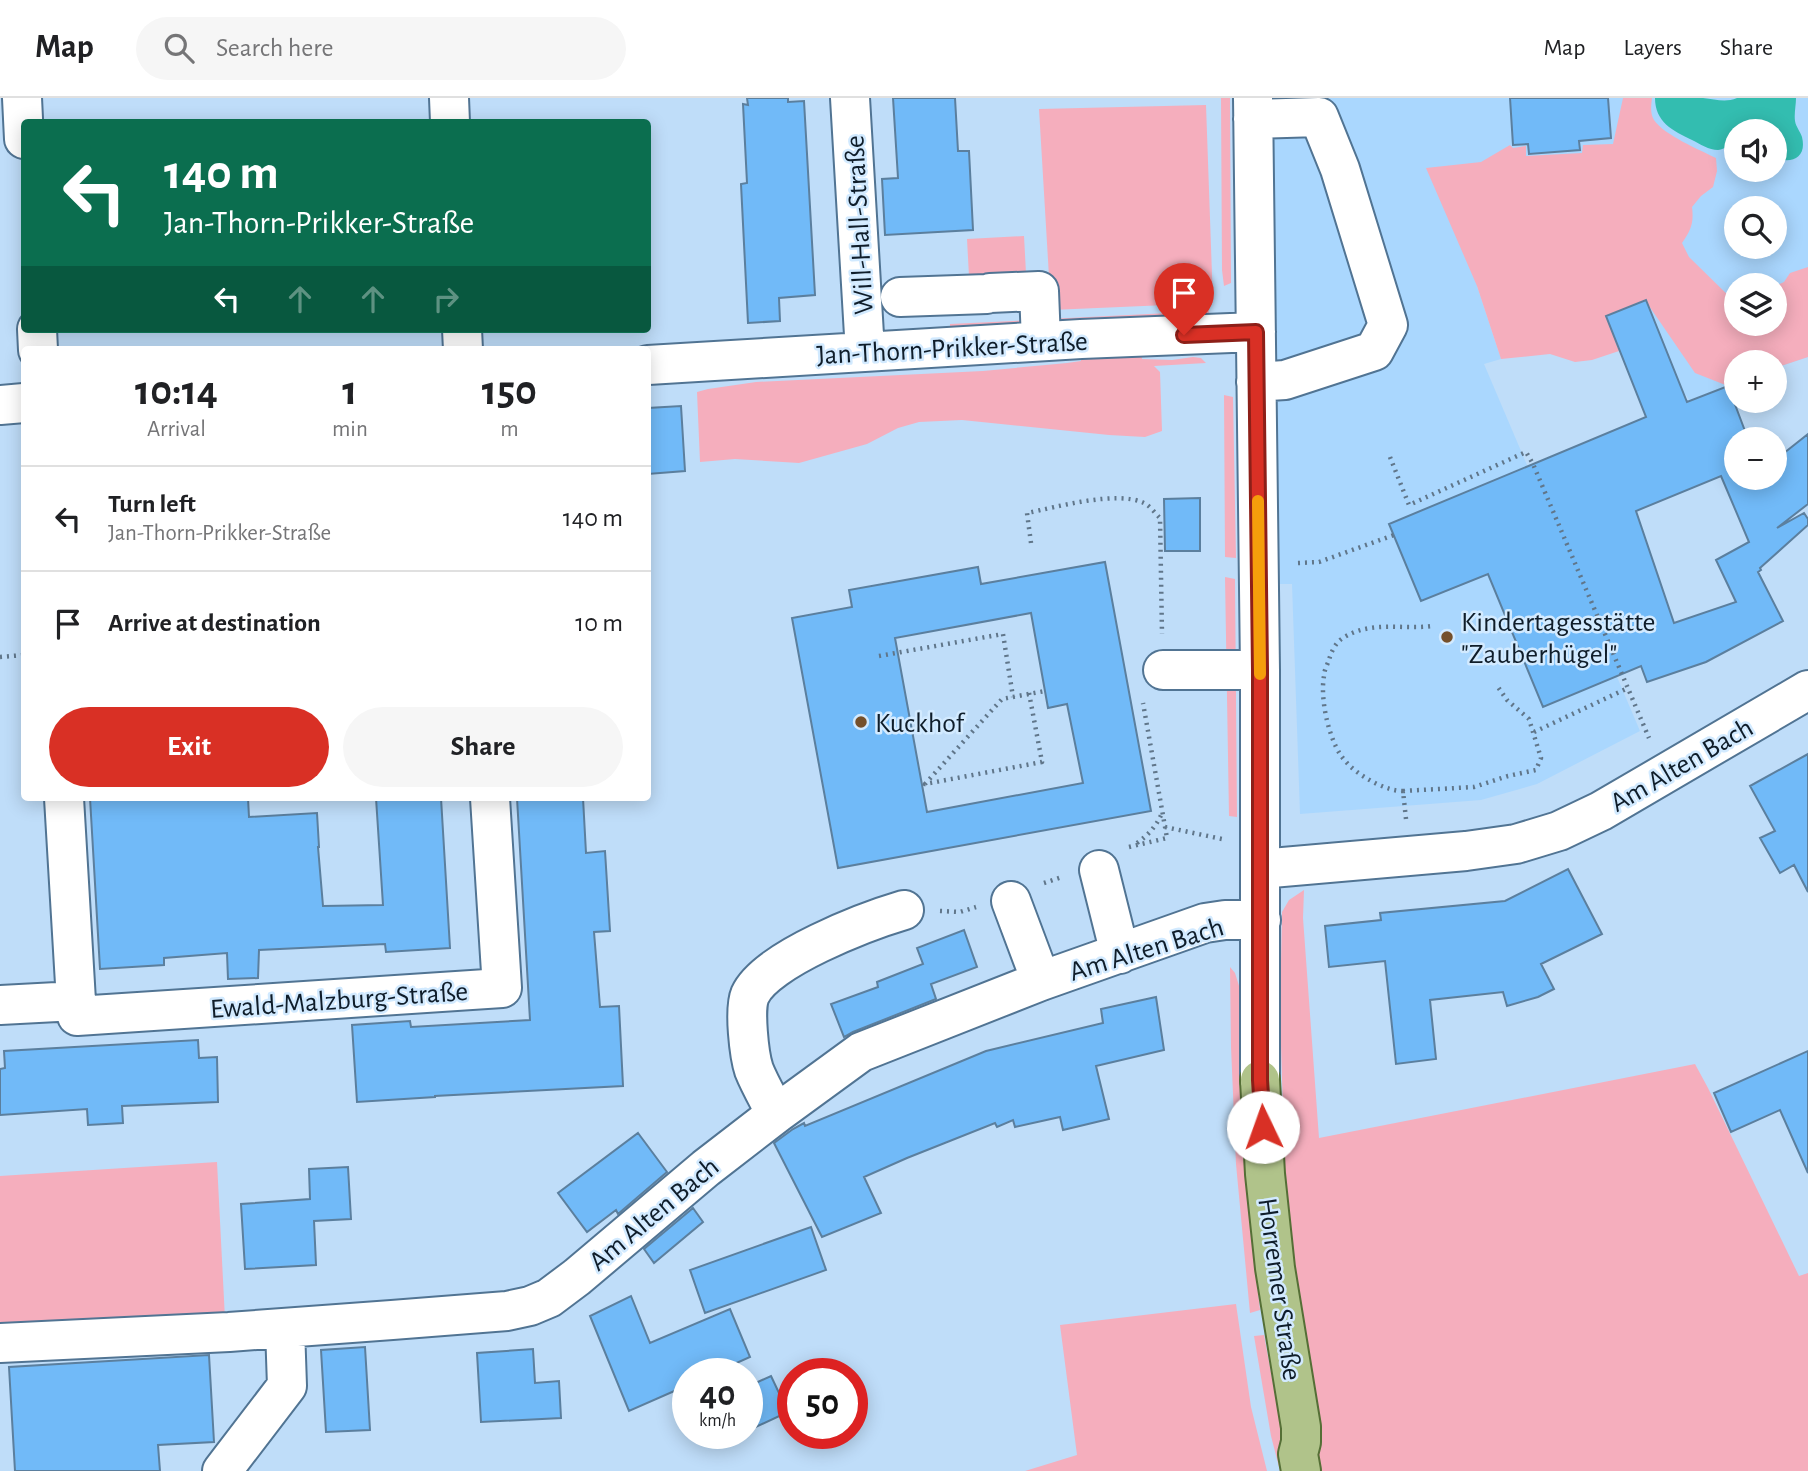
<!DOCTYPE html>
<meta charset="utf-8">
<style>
:root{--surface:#fff;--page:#f6f6f6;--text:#202124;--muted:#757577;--line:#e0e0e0;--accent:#d93025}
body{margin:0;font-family:"Alegreya Sans",sans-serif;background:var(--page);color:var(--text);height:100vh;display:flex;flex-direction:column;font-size:26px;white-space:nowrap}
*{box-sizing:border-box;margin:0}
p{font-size:23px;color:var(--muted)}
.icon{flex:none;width:38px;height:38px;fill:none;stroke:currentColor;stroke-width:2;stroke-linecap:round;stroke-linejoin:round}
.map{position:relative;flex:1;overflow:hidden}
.drawer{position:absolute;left:21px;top:248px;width:630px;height:455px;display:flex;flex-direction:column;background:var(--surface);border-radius:7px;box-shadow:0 4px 18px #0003}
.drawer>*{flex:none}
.guide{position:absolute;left:21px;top:21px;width:630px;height:214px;border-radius:7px;box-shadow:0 4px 18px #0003;background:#0b6e4f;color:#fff;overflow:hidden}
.tools{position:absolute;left:1724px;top:21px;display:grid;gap:14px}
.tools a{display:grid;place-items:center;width:63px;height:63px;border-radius:50%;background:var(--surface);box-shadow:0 4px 18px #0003;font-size:35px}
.speed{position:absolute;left:672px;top:1260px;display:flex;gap:14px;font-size:35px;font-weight:700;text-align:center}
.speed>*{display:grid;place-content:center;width:91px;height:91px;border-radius:50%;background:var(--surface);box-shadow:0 4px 18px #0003;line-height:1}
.speed small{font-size:18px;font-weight:400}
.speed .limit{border:10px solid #d22;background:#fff;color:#111}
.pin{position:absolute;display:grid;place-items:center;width:60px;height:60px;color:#fff;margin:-72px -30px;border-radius:50% 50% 50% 0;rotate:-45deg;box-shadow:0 0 7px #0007}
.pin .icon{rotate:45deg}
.me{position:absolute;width:77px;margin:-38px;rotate:357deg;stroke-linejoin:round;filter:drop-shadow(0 0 5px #0008)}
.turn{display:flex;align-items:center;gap:24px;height:147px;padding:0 28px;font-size:32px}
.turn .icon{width:91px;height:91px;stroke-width:2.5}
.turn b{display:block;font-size:49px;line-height:60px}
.lanes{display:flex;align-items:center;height:66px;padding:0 28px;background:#0003;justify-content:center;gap:35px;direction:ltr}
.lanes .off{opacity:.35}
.eta{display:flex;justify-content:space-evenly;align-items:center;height:119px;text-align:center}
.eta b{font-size:42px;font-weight:700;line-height:49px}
.action{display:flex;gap:14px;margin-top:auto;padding:14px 28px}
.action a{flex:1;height:80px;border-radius:42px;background:var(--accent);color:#fff;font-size:28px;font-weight:700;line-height:80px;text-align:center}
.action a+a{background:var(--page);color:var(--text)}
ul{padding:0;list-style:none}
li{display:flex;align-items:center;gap:21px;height:105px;padding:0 28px;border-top:2px solid var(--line)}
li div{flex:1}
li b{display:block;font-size:26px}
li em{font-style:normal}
header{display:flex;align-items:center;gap:42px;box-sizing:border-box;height:98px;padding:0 35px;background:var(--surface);border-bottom:2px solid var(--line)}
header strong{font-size:33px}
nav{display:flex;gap:38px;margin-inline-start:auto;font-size:24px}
.search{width:490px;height:63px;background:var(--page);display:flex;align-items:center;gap:18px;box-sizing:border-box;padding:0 24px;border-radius:38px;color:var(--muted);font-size:26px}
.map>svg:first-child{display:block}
</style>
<header>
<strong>Map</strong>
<div class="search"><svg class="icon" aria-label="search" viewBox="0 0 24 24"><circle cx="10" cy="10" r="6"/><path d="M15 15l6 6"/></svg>Search here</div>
<nav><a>Map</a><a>Layers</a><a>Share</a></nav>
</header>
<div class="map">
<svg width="1808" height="1373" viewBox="0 0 1808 1373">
<rect width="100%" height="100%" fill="#bfddf9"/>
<path fill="#aad7fe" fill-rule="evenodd" d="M 1272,0 L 1808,0 L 1808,259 L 1775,270 L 1774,264 L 1736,264 L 1736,285 L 1689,302 L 1686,297 L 1684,298 L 1615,127 L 1477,188 L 1501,261 L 1484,266 L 1640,633 L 1537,686 L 1481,702 L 1300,716 L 1292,486 L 1279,486 ZM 1736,33 L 1774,33 L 1774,72 L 1736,72 ZM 1736,110 L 1774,110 L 1774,149 L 1736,149 ZM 1736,187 L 1774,187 L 1774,226 L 1736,226 Z"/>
<path fill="#f5aebd" d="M 1221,0 L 1230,0 L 1231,185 L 1224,188 L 1222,172 Z
M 1623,0 L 1652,0 C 1651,8 1650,15 1654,22 C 1664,37 1700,52 1716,60 L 1717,73 L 1713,89 L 1701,98 L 1692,109 C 1694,125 1691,132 1682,145 L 1689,159 L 1736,205 L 1736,226 L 1774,226 L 1775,188 L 1784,184 L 1790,175 L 1808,169 L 1808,259 L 1775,270 L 1774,264 L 1736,264 L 1736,285 L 1728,288 L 1695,275 L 1645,202 L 1606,218 L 1619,253 L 1592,262 L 1575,264 L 1550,256 L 1501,261 L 1477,188 L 1426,70 L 1481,64 L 1510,47 L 1513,50 L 1526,48 L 1526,58 L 1582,55 L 1583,47 L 1613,46 Z
M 1206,7 L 1213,205 L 1051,212 L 1039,11 Z
M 1024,138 L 1026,175 L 969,178 L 967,141 Z
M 1209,213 L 1209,225 L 1049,233 L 1048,221 Z
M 1032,222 L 1032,234 L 950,238 L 950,226 Z
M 1140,246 L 1142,261 L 1172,262 L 1193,259 L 1201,260 L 1206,265 L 1154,268 L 1160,274 L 1162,333 L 1145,339 L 1109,337 L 962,322 L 919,324 L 898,330 L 867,346 L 799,365 L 735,361 L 700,364 L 697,294 L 708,291 L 756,284 L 983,273 L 1067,265 L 1081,263 L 1081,249 Z
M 1224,297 L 1233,299 L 1236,460 L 1225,459 Z
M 1225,479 L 1235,481 L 1237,719 L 1229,718 Z
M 1304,792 L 1303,820 L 1319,1040 L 1695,966 L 1708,990 L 1799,1178 L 1808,1175 L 1808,1373 L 1311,1373 L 1319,1335 L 1321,1334 L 1298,1201 L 1285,1080 L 1280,914 L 1282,814 L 1289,802 Z
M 1230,869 L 1235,875 L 1240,891 L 1246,1089 L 1260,1212 L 1250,1215 L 1236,1066 L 1231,949 Z
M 217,1064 L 225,1221 L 0,1234 L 0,1078 Z
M 1236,1206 L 1251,1309 L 1267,1373 L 1025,1373 L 1077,1357 L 1060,1227 Z
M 1264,1237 L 1280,1323 L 1291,1373 L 1280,1373 L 1271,1338 L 1254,1238 Z"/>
<path fill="#33bdb0" d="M 1655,0 C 1671,0 1687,0 1703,0 C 1715,1 1725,5 1737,0 L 1796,0 C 1796,7 1794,16 1795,23 C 1796,29 1800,33 1802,39 C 1807,60 1792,66 1775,60 L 1774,33 L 1753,32 L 1736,33 L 1736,41 C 1731,46 1726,51 1718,52 C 1709,52 1700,46 1692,42 C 1673,33 1655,24 1655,0 Z"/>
<path fill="#71baf8" stroke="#5b7f9e" stroke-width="2" fill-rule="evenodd" d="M 747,0 L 788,0 L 788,4 L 804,3 L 815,197 L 779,200 L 780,223 L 748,225 L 741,86 L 747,85 L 743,6 L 748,7 Z
M 893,0 L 955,0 L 958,53 L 969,53 L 973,132 L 885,137 L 882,81 L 898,80 Z
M 1510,0 L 1608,0 L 1611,40 L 1579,43 L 1580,52 L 1529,56 L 1528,46 L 1513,47 Z
M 1646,202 L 1687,304 L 1728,288 L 1748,341 L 1736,341 L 1736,380 L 1774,380 L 1774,363 L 1808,336 L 1808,406 L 1777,430 L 1804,415 L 1808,421 L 1808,427 L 1760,470 L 1761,472 L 1758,474 L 1783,523 L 1706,564 L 1647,584 L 1641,568 L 1543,609 L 1488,476 L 1421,503 L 1389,426 L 1646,319 L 1606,218 ZM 1721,378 L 1749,444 L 1716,462 L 1736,504 L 1674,525 L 1636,413 Z
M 681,308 L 685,373 L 648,376 L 648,310 Z
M 1200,400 L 1200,453 L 1165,453 L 1164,401 Z
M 1105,464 L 1151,713 L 838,770 L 792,520 L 852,509 L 849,492 L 978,469 L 981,486 ZM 1031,515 L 1048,610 L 1067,606 L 1083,685 L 927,714 L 895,540 Z
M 1808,656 L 1808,794 L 1794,767 L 1780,775 L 1760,740 L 1775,733 L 1750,688 Z
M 90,700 L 248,700 L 249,719 L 317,715 L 319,749 L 318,749 L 323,808 L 383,807 L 376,700 L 441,700 L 450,850 L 386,854 L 385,846 L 259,852 L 258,880 L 228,881 L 227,855 L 164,860 L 164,867 L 100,871 Z
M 517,700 L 583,700 L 586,755 L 605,753 L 610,833 L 594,834 L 600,909 L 619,908 L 623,988 L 435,998 L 435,999 L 357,1004 L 352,927 L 410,923 L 411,929 L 530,922 Z
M 1568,771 L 1602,836 L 1541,866 L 1554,891 L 1538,899 L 1507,908 L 1503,894 L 1430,902 L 1436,961 L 1396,966 L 1385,863 L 1329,869 L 1325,828 L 1381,822 L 1380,815 L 1505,803 Z
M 964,832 L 977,869 L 931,886 L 936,901 L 853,934 L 844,939 L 831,906 L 878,889 L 877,884 L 923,866 L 917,850 Z
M 1156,899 L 1164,952 L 1096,968 L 1109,1021 L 1063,1032 L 1060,1019 L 1015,1029 L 1013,1022 L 997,1029 L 995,1025 L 907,1060 L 864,1079 L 881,1115 L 822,1139 L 774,1045 L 793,1031 L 804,1025 L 805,1028 L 986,953 L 1103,925 L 1101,911 Z
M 198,942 L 199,960 L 217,959 L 218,1004 L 122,1008 L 123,1025 L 106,1026 L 88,1027 L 87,1011 L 0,1017 L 0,971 L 5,970 L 4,953 Z
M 1808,953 L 1808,1075 L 1780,1012 L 1731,1034 L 1714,995 Z
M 638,1035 L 667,1074 L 618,1116 L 616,1112 L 587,1134 L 558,1095 Z
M 348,1069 L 351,1121 L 314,1123 L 316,1167 L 245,1171 L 241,1106 L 310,1101 L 309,1071 Z
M 693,1110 L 703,1124 L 654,1165 L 644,1151 Z
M 811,1129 L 826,1172 L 705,1215 L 690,1172 Z
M 631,1198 L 650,1245 L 730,1211 L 750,1259 L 712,1276 L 688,1276 L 688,1287 L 629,1313 L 590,1218 Z
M 365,1249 L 370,1332 L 326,1334 L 321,1252 Z
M 533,1251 L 535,1285 L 559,1283 L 561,1320 L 481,1324 L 477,1255 Z
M 209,1257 L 214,1344 L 158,1347 L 160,1373 L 15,1373 L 9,1269 Z
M 771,1278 L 788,1314 L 747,1333 L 747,1289 Z"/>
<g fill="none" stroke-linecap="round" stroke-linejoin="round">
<defs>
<path id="minor" d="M 22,0 L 24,41
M 449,0 L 450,24
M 850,0 L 865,254
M 1253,0 L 1260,572 L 1260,982
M 1253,21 L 1319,19 L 1340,71 L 1388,227 L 1374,253 L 1285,282 L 1256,284
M 990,195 L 1039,193 L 1041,243
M 900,199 L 987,196
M 37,231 L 38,252
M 462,231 L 463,252
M 648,267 L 1081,241 L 1256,234
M 0,307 L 24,305
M 1163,572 L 1260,572
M 64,700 L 76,903
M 1260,771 L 1466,753 L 1516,746 L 1559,733 L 1601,713 L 1808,592
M 1099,772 L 1120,856
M 1011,803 L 1041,883
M 0,907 L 76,903 L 77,918 L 502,890 L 490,700
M 776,1016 C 769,1002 760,987 754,972 C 749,957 744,911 750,897 C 766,861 867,823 904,812
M 0,1245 L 229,1234 L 392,1222 L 507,1213 L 530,1208 L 549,1200 L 577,1179 L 706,1070 L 776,1016 L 861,954 L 1041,883 L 1205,825 L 1225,822 L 1261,822
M 222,1373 L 287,1288 L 285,1230"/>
<path id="major" d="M 1260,982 L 1265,1076 L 1275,1170 L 1301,1329 L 1301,1344 L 1298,1356 L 1301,1373"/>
</defs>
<use href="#minor" stroke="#517493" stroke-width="42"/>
<use href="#major" stroke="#556f36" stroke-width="42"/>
<path stroke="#60768a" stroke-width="4.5" stroke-dasharray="2 5" stroke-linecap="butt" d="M 1390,359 L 1409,407 L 1526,354 L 1533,366 L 1649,640
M 1031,445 L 1027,415 C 1057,409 1117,392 1144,405 C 1150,408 1155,415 1160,420 L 1162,536
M 1298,465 L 1319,464 L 1394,437
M 879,558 L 1003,536 L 1013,599
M 0,559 L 24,557
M 1029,595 L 1042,664 L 925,686 L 1002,601 L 1045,593
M 1534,634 L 1628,590
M 1403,693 L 1474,689 L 1508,678 L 1536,672 L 1541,660 L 1529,621 L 1507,602 L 1498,589
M 1406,721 L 1403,693 C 1394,693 1386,690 1377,686 C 1363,679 1349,670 1340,656 C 1328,637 1320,600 1324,578 C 1324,573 1327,567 1329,562 C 1331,554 1336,544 1343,540 C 1371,522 1402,532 1432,528
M 1165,729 L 1222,741
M 1137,745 C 1148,737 1156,729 1162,715
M 1129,749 L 1167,740 L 1143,605
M 1044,785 L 1062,779
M 940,813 L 960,814 L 976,809"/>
<use href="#minor" stroke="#fff" stroke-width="38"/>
<use href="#major" stroke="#b0c38a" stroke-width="38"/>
</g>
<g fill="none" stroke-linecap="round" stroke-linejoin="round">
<defs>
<path id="route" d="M 1184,237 L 1256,234 L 1260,572 L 1260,982 L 1263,1029"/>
</defs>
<use href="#route" stroke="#8d1f18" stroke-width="18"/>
<use href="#route" stroke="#d93025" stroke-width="12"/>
<path stroke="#f59e0b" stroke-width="12" d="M 1258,403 L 1260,576"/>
</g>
<g fill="#75502b" stroke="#d2eaff" stroke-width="2.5">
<circle cx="1447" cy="539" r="7"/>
<circle cx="861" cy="624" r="7"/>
</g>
<g text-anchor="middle" stroke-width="5" stroke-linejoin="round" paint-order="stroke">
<g font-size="28" fill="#0f1d2a" stroke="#d2eaff">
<text transform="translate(858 127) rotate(-93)" y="10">Will-Hall-Straße</text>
<text transform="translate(952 249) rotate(-3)" y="10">Jan-Thorn-Prikker-Straße</text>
<text transform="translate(1681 666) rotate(-30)" y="10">Am Alten Bach</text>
<text transform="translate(1146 850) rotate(-17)" y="10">Am Alten Bach</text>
<text transform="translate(339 901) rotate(-4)" y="10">Ewald-Malzburg-Straße</text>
<text transform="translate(653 1115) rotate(-40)" y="10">Am Alten Bach</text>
<text transform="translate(1281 1191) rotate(82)" y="10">Horremer Straße</text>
</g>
<g font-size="28" fill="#0f1d2a" stroke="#d2eaff" text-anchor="start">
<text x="1461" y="533">Kindertagesstätte<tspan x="1461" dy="32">"Zauberhügel"</tspan></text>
<text x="875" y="634">Kuckhof</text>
</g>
</g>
</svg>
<div class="tools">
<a><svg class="icon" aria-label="sound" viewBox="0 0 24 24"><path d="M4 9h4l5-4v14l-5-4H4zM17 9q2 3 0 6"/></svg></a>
<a><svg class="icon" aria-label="search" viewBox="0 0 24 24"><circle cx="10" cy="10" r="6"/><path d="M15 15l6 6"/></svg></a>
<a><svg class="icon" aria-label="layers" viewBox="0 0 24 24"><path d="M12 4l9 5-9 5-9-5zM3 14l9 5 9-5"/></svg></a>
<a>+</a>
<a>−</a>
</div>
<div class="speed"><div>40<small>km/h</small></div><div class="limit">50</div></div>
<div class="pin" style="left:1184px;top:237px;background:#d93025"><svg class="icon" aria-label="arrive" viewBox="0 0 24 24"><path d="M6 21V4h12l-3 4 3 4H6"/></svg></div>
<svg class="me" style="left:1263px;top:1029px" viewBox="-20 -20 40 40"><circle r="19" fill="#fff"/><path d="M0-13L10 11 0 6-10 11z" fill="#d93025"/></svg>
<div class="guide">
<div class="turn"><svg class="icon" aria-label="left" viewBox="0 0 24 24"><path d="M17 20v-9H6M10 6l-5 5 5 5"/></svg><div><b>140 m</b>Jan-Thorn-Prikker-Straße</div></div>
<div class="lanes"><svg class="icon" aria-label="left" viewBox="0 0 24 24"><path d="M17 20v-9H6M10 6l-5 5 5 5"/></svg><svg class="icon off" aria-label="ahead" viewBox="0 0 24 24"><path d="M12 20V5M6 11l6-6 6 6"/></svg><svg class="icon off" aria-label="ahead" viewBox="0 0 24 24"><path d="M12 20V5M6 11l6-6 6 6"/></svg><svg class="icon off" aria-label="right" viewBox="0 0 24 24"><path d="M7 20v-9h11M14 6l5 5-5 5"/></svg></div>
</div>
<section class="drawer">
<div class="eta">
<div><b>10:14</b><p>Arrival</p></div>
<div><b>1</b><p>min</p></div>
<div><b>150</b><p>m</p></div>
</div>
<ul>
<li><svg class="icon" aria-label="left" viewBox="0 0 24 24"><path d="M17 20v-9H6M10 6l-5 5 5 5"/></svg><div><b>Turn left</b><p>Jan-Thorn-Prikker-Straße</p></div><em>140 m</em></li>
<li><svg class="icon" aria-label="arrive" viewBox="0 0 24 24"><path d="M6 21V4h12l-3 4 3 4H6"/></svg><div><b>Arrive at destination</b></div><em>10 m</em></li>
</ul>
<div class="action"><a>Exit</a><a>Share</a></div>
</section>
</div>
